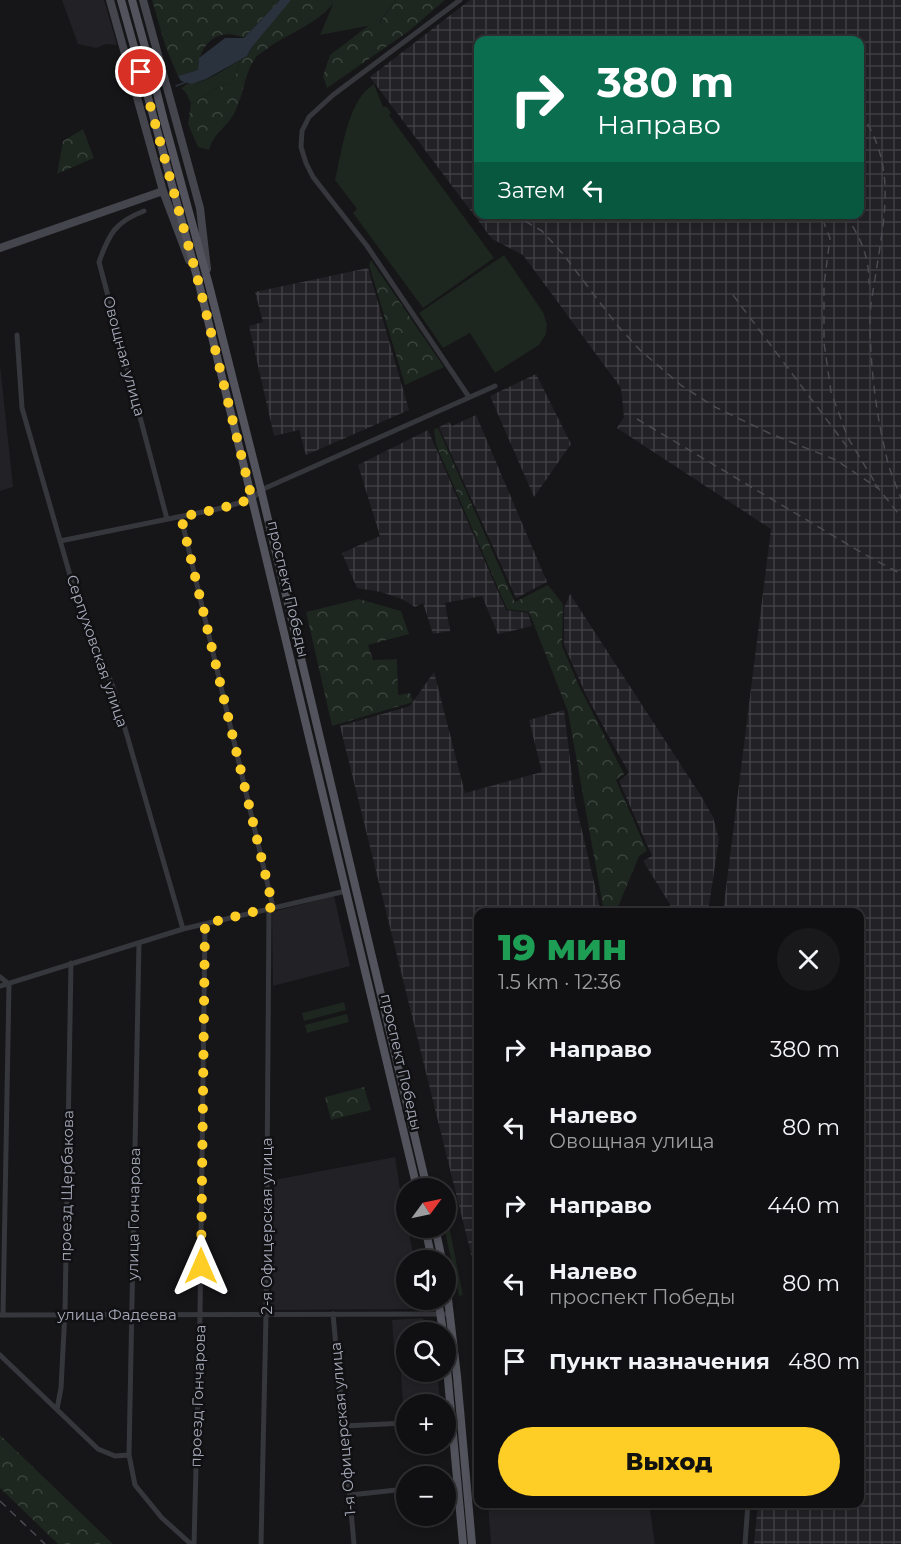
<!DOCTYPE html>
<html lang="ru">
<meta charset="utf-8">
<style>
:root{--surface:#101012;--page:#19191b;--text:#f1f3f6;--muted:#9c9d9f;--line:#303032;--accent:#ffce26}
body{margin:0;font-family:Montserrat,sans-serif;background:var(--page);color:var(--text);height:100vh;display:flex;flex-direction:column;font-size:22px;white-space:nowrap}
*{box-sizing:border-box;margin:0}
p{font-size:20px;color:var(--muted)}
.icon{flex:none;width:33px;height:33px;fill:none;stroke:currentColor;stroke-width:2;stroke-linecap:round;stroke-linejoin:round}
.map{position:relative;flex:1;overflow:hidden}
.side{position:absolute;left:474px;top:908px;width:390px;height:600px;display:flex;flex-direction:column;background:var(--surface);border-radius:12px;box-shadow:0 3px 9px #0003,0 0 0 2px var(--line)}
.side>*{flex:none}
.hud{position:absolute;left:474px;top:36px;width:390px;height:183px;border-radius:12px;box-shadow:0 3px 9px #0003,0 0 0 2px var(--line);background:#0b6e4f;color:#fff;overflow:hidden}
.needle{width:39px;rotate:57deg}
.tools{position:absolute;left:396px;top:1178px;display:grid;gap:12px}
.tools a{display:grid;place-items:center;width:60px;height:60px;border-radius:50%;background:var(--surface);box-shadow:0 3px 9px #0003,0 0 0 2px var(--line);font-size:30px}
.pin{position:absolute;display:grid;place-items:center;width:51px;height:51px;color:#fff;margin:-26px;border:3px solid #fff;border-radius:50%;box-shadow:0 2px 6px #0007}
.me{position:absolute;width:66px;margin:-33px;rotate:0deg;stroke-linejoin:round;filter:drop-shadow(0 0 4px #0008)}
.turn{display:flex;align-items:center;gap:21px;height:126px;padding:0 24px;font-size:27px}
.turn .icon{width:78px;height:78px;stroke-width:2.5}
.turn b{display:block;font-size:42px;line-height:51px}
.then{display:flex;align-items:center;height:57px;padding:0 24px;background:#0003;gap:12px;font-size:22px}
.round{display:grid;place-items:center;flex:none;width:63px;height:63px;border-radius:32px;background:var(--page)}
.head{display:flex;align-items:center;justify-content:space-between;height:102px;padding:0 24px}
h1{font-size:36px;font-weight:800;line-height:45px;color:#1e9e55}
.action{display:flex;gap:12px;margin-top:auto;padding:12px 24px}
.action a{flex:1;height:69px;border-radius:36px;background:var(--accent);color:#111;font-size:24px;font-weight:800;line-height:69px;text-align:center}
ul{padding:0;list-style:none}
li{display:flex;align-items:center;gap:18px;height:78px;padding:0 24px}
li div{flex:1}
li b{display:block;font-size:22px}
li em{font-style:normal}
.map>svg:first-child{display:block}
</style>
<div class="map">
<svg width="901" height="1544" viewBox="0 0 901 1544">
<defs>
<pattern id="industrial-grid" width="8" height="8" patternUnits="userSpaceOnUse" patternTransform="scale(1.5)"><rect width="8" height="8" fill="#222125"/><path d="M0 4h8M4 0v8" fill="none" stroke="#3f3f43"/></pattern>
<pattern id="forest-crowns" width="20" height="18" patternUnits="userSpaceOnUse" patternTransform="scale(1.5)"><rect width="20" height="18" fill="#1d261f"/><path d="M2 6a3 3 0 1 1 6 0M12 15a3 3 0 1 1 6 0" fill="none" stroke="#3b433d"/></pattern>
</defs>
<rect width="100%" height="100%" fill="#161518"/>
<path fill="#222125" d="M 62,0 L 104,0 L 117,45 L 106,44 L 96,48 L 78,44 Z
M 0,365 L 13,487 L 0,491 Z
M 334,896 L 350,966 L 273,986 L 272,912 Z
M 395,1157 L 406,1227 L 408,1227 L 414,1260 L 406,1260 L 406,1299 L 422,1299 L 423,1309 L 271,1310 L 274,1180 Z
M 422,1318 L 427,1322 L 433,1332 L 406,1332 L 406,1371 L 437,1371 L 440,1400 L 403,1403 L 399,1349 L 394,1349 L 392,1320 Z
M 488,1503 L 649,1503 L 655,1544 L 491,1544 Z"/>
<path fill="url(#industrial-grid)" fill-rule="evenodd" d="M 470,0 L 901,0 L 901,1544 L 754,1544 L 758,1503 L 860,1503 L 860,912 L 723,912 L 771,529 L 617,428 L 624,417 L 621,388 L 523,255 L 492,239 L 370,77 ZM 478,40 L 860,40 L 860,214 L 478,214 Z
M 368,268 L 409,410 L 306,455 L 299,430 L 274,436 L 249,326 L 263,322 L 255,292 Z
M 536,374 L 571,444 L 534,497 L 490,396 Z
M 476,415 L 547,582 L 516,598 L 439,427 L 449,422 L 452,426 Z
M 428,430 L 506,610 L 528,613 L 532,626 L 498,634 L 482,596 L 445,603 L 450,631 L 433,634 L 423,603 L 415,607 L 402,599 L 381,592 L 357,588 L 342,553 L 380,536 L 358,465 Z
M 570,594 L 701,796 L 713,817 L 719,839 L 708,912 L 670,912 L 670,904 L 643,861 L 652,856 L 619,781 L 629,773 L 586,695 L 564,645 L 564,608 Z
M 434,672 L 465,793 L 542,772 L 529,720 L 564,710 L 575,801 L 601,912 L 478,912 L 478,1282 L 340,726 L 410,706 Z"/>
<path fill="#1d261f" d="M 332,0 L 396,0 L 378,24 L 320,35 L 333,4 Z
M 240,60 L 237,72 L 232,83 L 219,87 L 191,104 L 186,93 L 181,88 L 188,83 C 205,85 225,68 240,60 Z
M 374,84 L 383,107 L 387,107 L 391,113 L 389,115 L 494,258 L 423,308 L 353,213 L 357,209 L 335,180 C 342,152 347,100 374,84 Z
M 504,255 L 543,312 L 547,324 L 546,334 L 539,345 L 495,373 L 470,333 L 443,348 L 419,313 Z
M 344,1002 L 346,1010 L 304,1021 L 302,1013 Z
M 347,1014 L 349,1022 L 307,1033 L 305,1025 Z
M 446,1211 L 463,1295 L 459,1296 L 444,1227 Z"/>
<path fill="url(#forest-crowns)" d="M 152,0 L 280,0 L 244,38 C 218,26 199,44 198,70 L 178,76 L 166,48 Z
M 290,0 L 332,0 L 333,4 C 317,23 293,32 272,45 C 268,49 261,52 257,56 C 244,72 244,94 235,112 C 227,128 214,132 209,150 L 198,147 L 188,124 L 191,104 L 219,87 L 232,83 L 237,72 L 240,60 L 247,56 L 258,38 Z
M 396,0 L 445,0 L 409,31 L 327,88 L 323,76 L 330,55 L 368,26 L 380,22 Z
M 83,129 L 94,158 L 57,174 L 63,141 Z
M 371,260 L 444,367 L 405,385 L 369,265 Z
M 438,428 L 515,602 L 548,585 L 563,604 L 562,646 L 579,686 L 624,774 L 616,780 L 647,851 L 639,856 L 616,912 L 604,912 L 568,712 L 529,612 L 507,609 L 436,445 L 434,429 Z
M 359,599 L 401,611 L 409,634 L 368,645 L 373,660 L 397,659 L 398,695 L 410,693 L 413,702 L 332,726 L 306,612 Z
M 364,1087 L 371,1110 L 331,1120 L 325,1097 Z
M 0,1435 L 113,1544 L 58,1544 L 0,1488 Z"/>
<path fill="#2a333d" d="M 280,0 L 291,0 L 252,47 L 247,56 L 206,79 L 192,84 L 181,81 L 178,76 L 198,70 L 199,58 L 225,38 L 244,38 Z"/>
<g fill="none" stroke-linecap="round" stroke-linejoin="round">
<path stroke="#2a333d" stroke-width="1.5" d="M 176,86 L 186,82"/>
<path stroke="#36363d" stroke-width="5" d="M 460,0 L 333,95 L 309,117 L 302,131 L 301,147 L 306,163 L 313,177 L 367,246 L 469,397
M 144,211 C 115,222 109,234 99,262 L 167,519
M 17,335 L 22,408 L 80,610 L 113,687 L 183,929
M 181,517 L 273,907
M 60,541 L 222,508 L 252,499 L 261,490 L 495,386
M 139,943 L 129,1455 L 135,1485 L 162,1518 L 191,1544
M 0,977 L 9,984 L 3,1315
M 0,986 L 183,929 L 346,891
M 333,1314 L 354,1544
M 0,1315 L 451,1314
M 0,1355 L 98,1449 L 115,1456 L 129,1455
M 57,1409 L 61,1388 L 65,1311 L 71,963
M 343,1426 L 406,1423
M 446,1486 L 458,1485
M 350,1495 L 406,1489
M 194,1544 L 200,1315 L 205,924
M 261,1544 L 266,1315 L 269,908
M 745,1544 L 748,1503"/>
<path stroke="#44454d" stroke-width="8" d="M 110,0 L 163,191 L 189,260
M 143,0 L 200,208 L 207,269
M 0,248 L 163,191"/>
<path stroke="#52535c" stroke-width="8" d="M 121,0 L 141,72
M 132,0 L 151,69
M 163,117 L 209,285 L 261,490 L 427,1188
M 154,119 L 200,288 L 252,499 L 417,1188
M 425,1227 L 432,1260
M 435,1227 L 442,1260
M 446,1282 L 457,1376 L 472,1544
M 438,1299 L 443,1332
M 446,1358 L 463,1544"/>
<path stroke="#494a52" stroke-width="1.5" stroke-dasharray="8 6" stroke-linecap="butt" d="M 860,112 C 898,166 884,218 875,279 C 873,292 870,306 870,319 C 870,366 876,414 887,459 C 890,472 896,485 901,498
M 513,214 L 542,231 L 563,254 L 617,325 L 640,350 L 682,386 L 715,407 L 771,434 L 836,460 L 879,489 L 848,438 L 831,392 L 824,343 L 824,285 L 830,238 L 824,223
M 845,214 C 861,239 869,255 869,284
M 733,295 L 848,448
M 637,419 L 864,554 L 901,574
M 875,484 L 901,517
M 0,1501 L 45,1544"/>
<path stroke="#52535c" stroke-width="8" d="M 151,69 L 163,117
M 141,72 L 154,119"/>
</g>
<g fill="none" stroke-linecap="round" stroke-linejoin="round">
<path stroke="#ffce26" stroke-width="10" stroke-dasharray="0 18" d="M 141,72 L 200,288 L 252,499 L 222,508 L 181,517 L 273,907 L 205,924 L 201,1266"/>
</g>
<g text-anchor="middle" stroke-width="5" stroke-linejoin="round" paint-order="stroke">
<g font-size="15" fill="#a6aab9" stroke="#111013">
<text transform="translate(124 356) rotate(75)" y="5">Овощная улица</text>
<text transform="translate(288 589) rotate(77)" y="5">проспект Победы</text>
<text transform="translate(97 651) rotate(71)" y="5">Серпуховская улица</text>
<text transform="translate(401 1062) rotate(77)" y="5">проспект Победы</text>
<text transform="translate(67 1186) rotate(-89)" y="5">проезд Щербакова</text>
<text transform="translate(134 1214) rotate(-89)" y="5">улица Гончарова</text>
<text transform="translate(267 1226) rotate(-90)" y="5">2-я Офицерская улица</text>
<text x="117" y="1320">улица Фадеева</text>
<text transform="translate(198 1396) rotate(-88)" y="5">проезд Гончарова</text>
<text transform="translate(343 1429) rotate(-95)" y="5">1-я Офицерская улица</text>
</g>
</g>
</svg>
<div class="tools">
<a><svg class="needle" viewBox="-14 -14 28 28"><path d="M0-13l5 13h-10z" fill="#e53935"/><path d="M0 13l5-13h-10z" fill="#9c9d9f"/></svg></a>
<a><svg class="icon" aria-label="sound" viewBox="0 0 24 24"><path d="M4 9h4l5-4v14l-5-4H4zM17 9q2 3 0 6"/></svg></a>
<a><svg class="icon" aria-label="search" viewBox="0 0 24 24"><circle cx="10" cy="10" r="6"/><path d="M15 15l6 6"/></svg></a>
<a>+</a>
<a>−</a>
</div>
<div class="pin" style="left:141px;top:72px;background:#d93025"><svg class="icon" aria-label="arrive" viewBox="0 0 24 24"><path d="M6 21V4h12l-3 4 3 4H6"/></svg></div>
<svg class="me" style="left:201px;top:1266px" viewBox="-20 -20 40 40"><path d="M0-17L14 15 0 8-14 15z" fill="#ffce26" stroke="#fff" stroke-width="4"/></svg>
<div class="hud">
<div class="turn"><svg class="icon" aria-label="right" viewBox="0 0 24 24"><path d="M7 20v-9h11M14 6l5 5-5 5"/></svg><div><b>380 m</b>Направо</div></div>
<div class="then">Затем<svg class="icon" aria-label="left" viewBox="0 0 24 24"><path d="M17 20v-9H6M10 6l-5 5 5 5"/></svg></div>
</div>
<section class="side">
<div class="head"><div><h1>19 мин</h1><p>1.5 km · 12:36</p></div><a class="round"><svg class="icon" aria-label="close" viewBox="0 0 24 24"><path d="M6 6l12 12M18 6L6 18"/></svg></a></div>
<ul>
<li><svg class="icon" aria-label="right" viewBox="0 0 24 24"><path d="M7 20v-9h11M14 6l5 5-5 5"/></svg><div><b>Направо</b></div><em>380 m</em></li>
<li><svg class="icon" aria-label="left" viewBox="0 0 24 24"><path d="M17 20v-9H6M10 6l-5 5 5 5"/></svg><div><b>Налево</b><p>Овощная улица</p></div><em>80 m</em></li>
<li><svg class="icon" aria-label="right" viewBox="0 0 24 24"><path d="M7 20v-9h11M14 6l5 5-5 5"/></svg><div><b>Направо</b></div><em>440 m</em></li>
<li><svg class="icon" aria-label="left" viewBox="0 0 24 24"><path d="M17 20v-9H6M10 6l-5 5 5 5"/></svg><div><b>Налево</b><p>проспект Победы</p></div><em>80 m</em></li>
<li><svg class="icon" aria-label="arrive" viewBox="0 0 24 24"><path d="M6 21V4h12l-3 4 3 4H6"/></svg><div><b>Пункт назначения</b></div><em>480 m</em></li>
</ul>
<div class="action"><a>Выход</a></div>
</section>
</div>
